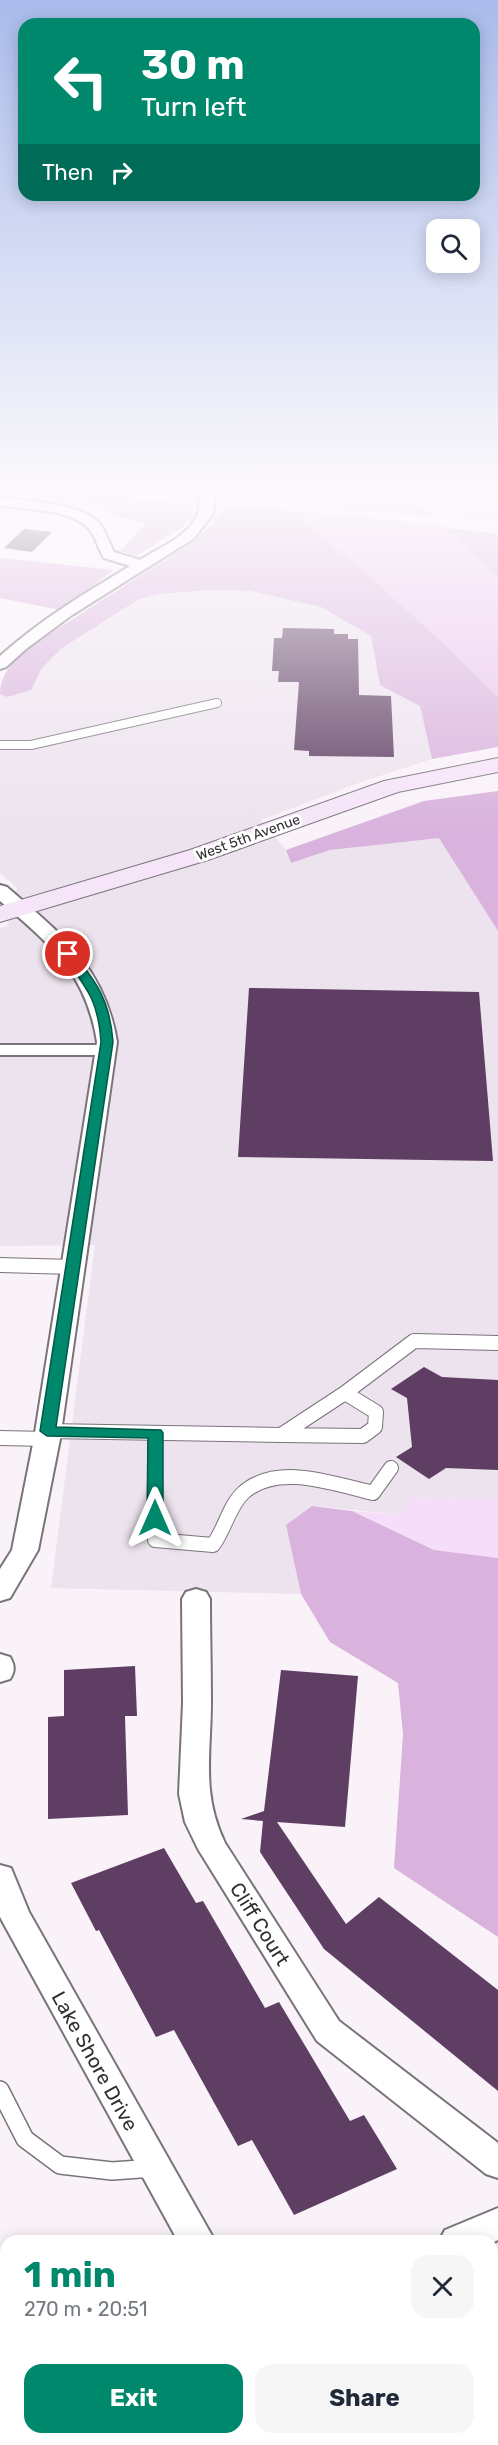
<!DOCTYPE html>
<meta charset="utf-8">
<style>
:root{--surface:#fff;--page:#f6f6f7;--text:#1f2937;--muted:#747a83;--accent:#00886d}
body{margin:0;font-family:Rubik,sans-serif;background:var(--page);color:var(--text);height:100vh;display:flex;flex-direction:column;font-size:22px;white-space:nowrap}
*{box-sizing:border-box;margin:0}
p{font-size:20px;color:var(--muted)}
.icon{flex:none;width:33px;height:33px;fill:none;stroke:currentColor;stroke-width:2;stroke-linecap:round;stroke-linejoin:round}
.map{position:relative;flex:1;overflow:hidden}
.panel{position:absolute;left:0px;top:2235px;width:498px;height:210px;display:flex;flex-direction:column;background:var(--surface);border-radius:18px 18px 0 0;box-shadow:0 3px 15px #0003}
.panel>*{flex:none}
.banner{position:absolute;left:18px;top:18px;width:462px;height:183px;border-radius:18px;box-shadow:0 3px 15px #0003;background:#00886d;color:#fff;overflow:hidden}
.controls{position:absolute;left:426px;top:219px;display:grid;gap:12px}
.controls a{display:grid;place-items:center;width:54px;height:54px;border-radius:12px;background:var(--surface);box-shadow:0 3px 15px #0003;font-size:30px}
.pin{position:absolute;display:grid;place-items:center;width:51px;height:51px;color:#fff;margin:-26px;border:3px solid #fff;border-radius:50%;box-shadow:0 2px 6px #0007}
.me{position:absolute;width:66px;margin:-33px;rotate:0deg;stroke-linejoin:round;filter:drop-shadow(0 0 4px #0008)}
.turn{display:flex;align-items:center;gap:21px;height:126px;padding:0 24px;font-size:27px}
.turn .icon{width:78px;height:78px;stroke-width:2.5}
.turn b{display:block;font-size:42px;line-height:51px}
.then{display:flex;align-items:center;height:57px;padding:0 24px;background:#0003;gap:12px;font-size:22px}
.round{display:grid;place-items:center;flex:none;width:63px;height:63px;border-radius:18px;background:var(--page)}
.head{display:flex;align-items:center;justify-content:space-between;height:102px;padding:0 24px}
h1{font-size:36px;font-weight:700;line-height:45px;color:var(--accent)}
.primary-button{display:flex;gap:12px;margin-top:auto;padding:12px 24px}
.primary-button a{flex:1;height:69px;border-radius:18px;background:var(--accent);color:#fff;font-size:24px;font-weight:700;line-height:69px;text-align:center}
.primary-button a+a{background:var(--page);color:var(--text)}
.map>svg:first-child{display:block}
</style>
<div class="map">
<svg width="498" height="2445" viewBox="0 0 498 2445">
<rect width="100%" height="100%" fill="#f9f2f9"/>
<path fill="#ede3ee" d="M 213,590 L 251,591 L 321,607 L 371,636 L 380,685 L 420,705 L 432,759 L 364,781 L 261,820 L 286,850 L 291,863 L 330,850 L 439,837 L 498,931 L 498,1500 L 408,1497 L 405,1515 L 312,1506 L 286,1525 L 301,1594 L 51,1588 L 95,1245 L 0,1246 L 0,928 L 7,926 L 17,888 L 0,873 L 0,694 L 7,697 L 33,682 L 41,669 L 62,648 L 138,601 L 157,594 Z"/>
<path fill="#f6ddf9" d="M 489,487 L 498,487 L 498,522 L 429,516 L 406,495 L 417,496 L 421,491 L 444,500 L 475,502 L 479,501 L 475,489 Z
M 408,1497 L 498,1500 L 498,1558 L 434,1550 L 352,1511 L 404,1515 Z"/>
<path fill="#d9b3dd" d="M 0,487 L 192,503 L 193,516 L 181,528 L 136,556 L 120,551 L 147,523 L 124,518 L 99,505 L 0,493 Z
M 223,487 L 257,487 L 276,501 L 240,498 Z
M 225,505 L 290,511 L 322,534 L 446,645 L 498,697 L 498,747 L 432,759 L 420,706 L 380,685 L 371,636 L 321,607 L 251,591 L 213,590 L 157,594 L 138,600 L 62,648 L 41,669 L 31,690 L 7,697 L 0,694 C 0,675 13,662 26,649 L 188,545 L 210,526 Z
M 444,528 L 494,533 L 498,536 L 498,578 Z
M 0,558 L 114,570 L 60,610 L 0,598 Z
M 498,791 L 498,931 L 439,838 L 330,850 L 291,863 L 286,850 L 424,801 Z
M 312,1506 L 352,1511 L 434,1550 L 498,1558 L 498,1937 L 394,1868 L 403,1734 L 398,1683 L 330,1642 L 301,1594 L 286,1525 Z"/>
<path fill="#ebc5ef" d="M 257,487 L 386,487 C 429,506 464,546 498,578 L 498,697 C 422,621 343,550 257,487 Z"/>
<path fill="#f9f2f9" d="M 273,502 L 436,517 L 445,525 L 283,510 Z"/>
<path fill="#5e3e62" d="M 24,529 L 52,532 L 32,552 L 4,548 Z
M 283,628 L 334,629 L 334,634 L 348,634 L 348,639 L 358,639 L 359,695 L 391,696 L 394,757 L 309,756 L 309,751 L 294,750 L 299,682 L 278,682 L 279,671 L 272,671 L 274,638 L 282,638 Z
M 249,988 L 479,992 L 493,1161 L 238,1157 Z
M 424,1367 L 442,1377 L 498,1380 L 498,1470 L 446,1468 L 429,1479 L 396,1457 L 412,1447 L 407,1398 L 391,1389 Z
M 135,1666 L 137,1716 L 125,1716 L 128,1815 L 48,1819 L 48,1717 L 64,1716 L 64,1670 Z
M 281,1670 L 358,1676 L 345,1827 L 277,1822 L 346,1924 L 379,1897 L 498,1990 L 498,2091 L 324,1949 L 260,1852 L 263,1821 L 241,1819 L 264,1811 Z
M 164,1848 L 196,1903 L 203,1901 L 265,2008 L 279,2002 L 350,2121 L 364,2115 L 397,2169 L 294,2215 L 252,2140 L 238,2146 L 174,2030 L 156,2037 L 99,1930 L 96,1931 L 71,1883 Z"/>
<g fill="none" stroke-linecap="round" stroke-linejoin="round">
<defs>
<path id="service-far3" d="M 0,745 L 31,745 L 217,703"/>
<path id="service-far2" d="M 0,1050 L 106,1050"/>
<path id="service-far1" d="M 0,1265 L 73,1267
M 47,1431 L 281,1435 L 345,1393 L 414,1341 L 498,1343
M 155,1433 L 155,1540 L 213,1545 C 225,1529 229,1506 243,1493 C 277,1462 334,1484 373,1493 L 391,1468
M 281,1435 L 363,1436 L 375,1427 L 376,1412 L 345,1393
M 0,1438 L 47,1439"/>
<path id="service" d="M 0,2090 L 25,2139 L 60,2165 L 112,2171 L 154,2168
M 492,2398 L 498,2397
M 368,2445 L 374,2439"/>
<path id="minor" d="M 197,487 L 209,487 L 214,501 L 213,514 L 193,539 L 72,615 L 26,649 L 6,667 L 0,669 L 0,656 C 40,620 85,593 130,566 L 104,558 C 98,549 96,537 89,529 C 72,509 24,509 0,506 L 0,498 C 27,501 79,502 99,523 C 106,531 109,543 114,552 L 140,560 C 170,541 210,528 197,487 Z
M 0,885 L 7,887 C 61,934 105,967 117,1042 L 60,1439 L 38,1550 L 10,1598 L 0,1601 L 0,1569 L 12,1550 L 34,1439 L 97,1042 C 86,972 50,945 0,901 Z
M 196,1589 L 206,1592 L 210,1599 C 210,1633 211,1667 211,1701 C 211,1754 201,1793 225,1843 L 339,2021 L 498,2143 L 498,2178 L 486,2174 L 317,2041 L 198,1849 L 185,1822 L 179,1794 L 183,1703 L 182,1599 L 186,1592 Z
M 0,1654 L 10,1657 C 15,1666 15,1671 10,1679 L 0,1682 Z
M 0,1865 L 11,1868 L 29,1912 L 215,2241 L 178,2241 L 0,1917 Z
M 498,2208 L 498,2240 L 492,2243 L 492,2241 L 439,2241 L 445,2230 Z
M 201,2439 L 239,2439 L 238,2445 L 200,2445 Z"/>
<path id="secondary" d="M 498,758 L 498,772 L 398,792 L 208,860 L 0,922 L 0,906 L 190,850 L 384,781 Z"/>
</defs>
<use href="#service-far3" stroke="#79747a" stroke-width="10"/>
<use href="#service-far2" stroke="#79747a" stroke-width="14"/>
<use href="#service-far1" stroke="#79747a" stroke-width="16"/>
<use href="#service" stroke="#79747a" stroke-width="20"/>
<use href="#minor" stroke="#79747a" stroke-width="4"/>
<use href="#secondary" stroke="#79747a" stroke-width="2"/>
<use href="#service-far3" stroke="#fff" stroke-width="8"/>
<use href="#service-far2" stroke="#fff" stroke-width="10"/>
<use href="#service-far1" stroke="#fff" stroke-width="14"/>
<use href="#service" stroke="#fff" stroke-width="17"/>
<use href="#minor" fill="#fff" fill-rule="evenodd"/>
<use href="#secondary" fill="#f6e4f9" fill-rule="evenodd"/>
</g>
<linearGradient id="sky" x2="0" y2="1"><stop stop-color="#a9bbeb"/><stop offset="0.59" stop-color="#fcf9fc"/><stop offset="1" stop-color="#fcf9fc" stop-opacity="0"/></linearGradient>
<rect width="498" height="829" fill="url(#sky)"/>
<path fill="#00886d" stroke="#005847" stroke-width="1.5" d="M 68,951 L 72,952 C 97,982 110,1001 113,1042 L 56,1427 L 161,1430 L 163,1433 L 163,1518 L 161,1522 L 149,1522 L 147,1518 L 148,1438 L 47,1436 L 40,1431 L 101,1042 C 98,998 86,988 62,954 Z"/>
<g text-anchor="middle" stroke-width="6" stroke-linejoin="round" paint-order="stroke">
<g font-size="14" fill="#323032" stroke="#fff">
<text transform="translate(248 837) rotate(-20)" y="5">West 5th Avenue</text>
</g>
<g font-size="20" fill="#323032" stroke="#fff">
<text transform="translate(260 1924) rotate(58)" y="7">Cliff Court</text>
<text transform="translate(95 2061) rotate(61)" y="7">Lake Shore Drive</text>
</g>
</g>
</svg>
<div class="controls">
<a><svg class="icon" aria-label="search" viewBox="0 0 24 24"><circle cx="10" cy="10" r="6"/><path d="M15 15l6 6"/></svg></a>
</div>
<div class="pin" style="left:68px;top:954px;background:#d93025"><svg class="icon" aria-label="arrive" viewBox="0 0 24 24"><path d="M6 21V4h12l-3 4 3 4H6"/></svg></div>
<svg class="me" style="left:155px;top:1518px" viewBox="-20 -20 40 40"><path d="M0-17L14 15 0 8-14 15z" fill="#00886d" stroke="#fff" stroke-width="4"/></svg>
<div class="banner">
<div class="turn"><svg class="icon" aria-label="left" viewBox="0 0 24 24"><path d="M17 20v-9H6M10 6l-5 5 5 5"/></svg><div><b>30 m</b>Turn left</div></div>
<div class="then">Then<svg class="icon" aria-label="right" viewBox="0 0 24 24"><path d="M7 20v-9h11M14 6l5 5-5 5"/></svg></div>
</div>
<section class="panel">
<div class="head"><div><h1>1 min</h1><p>270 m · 20:51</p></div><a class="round"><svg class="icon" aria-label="close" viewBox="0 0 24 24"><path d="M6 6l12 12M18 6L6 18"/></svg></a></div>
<div class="primary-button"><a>Exit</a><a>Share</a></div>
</section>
</div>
